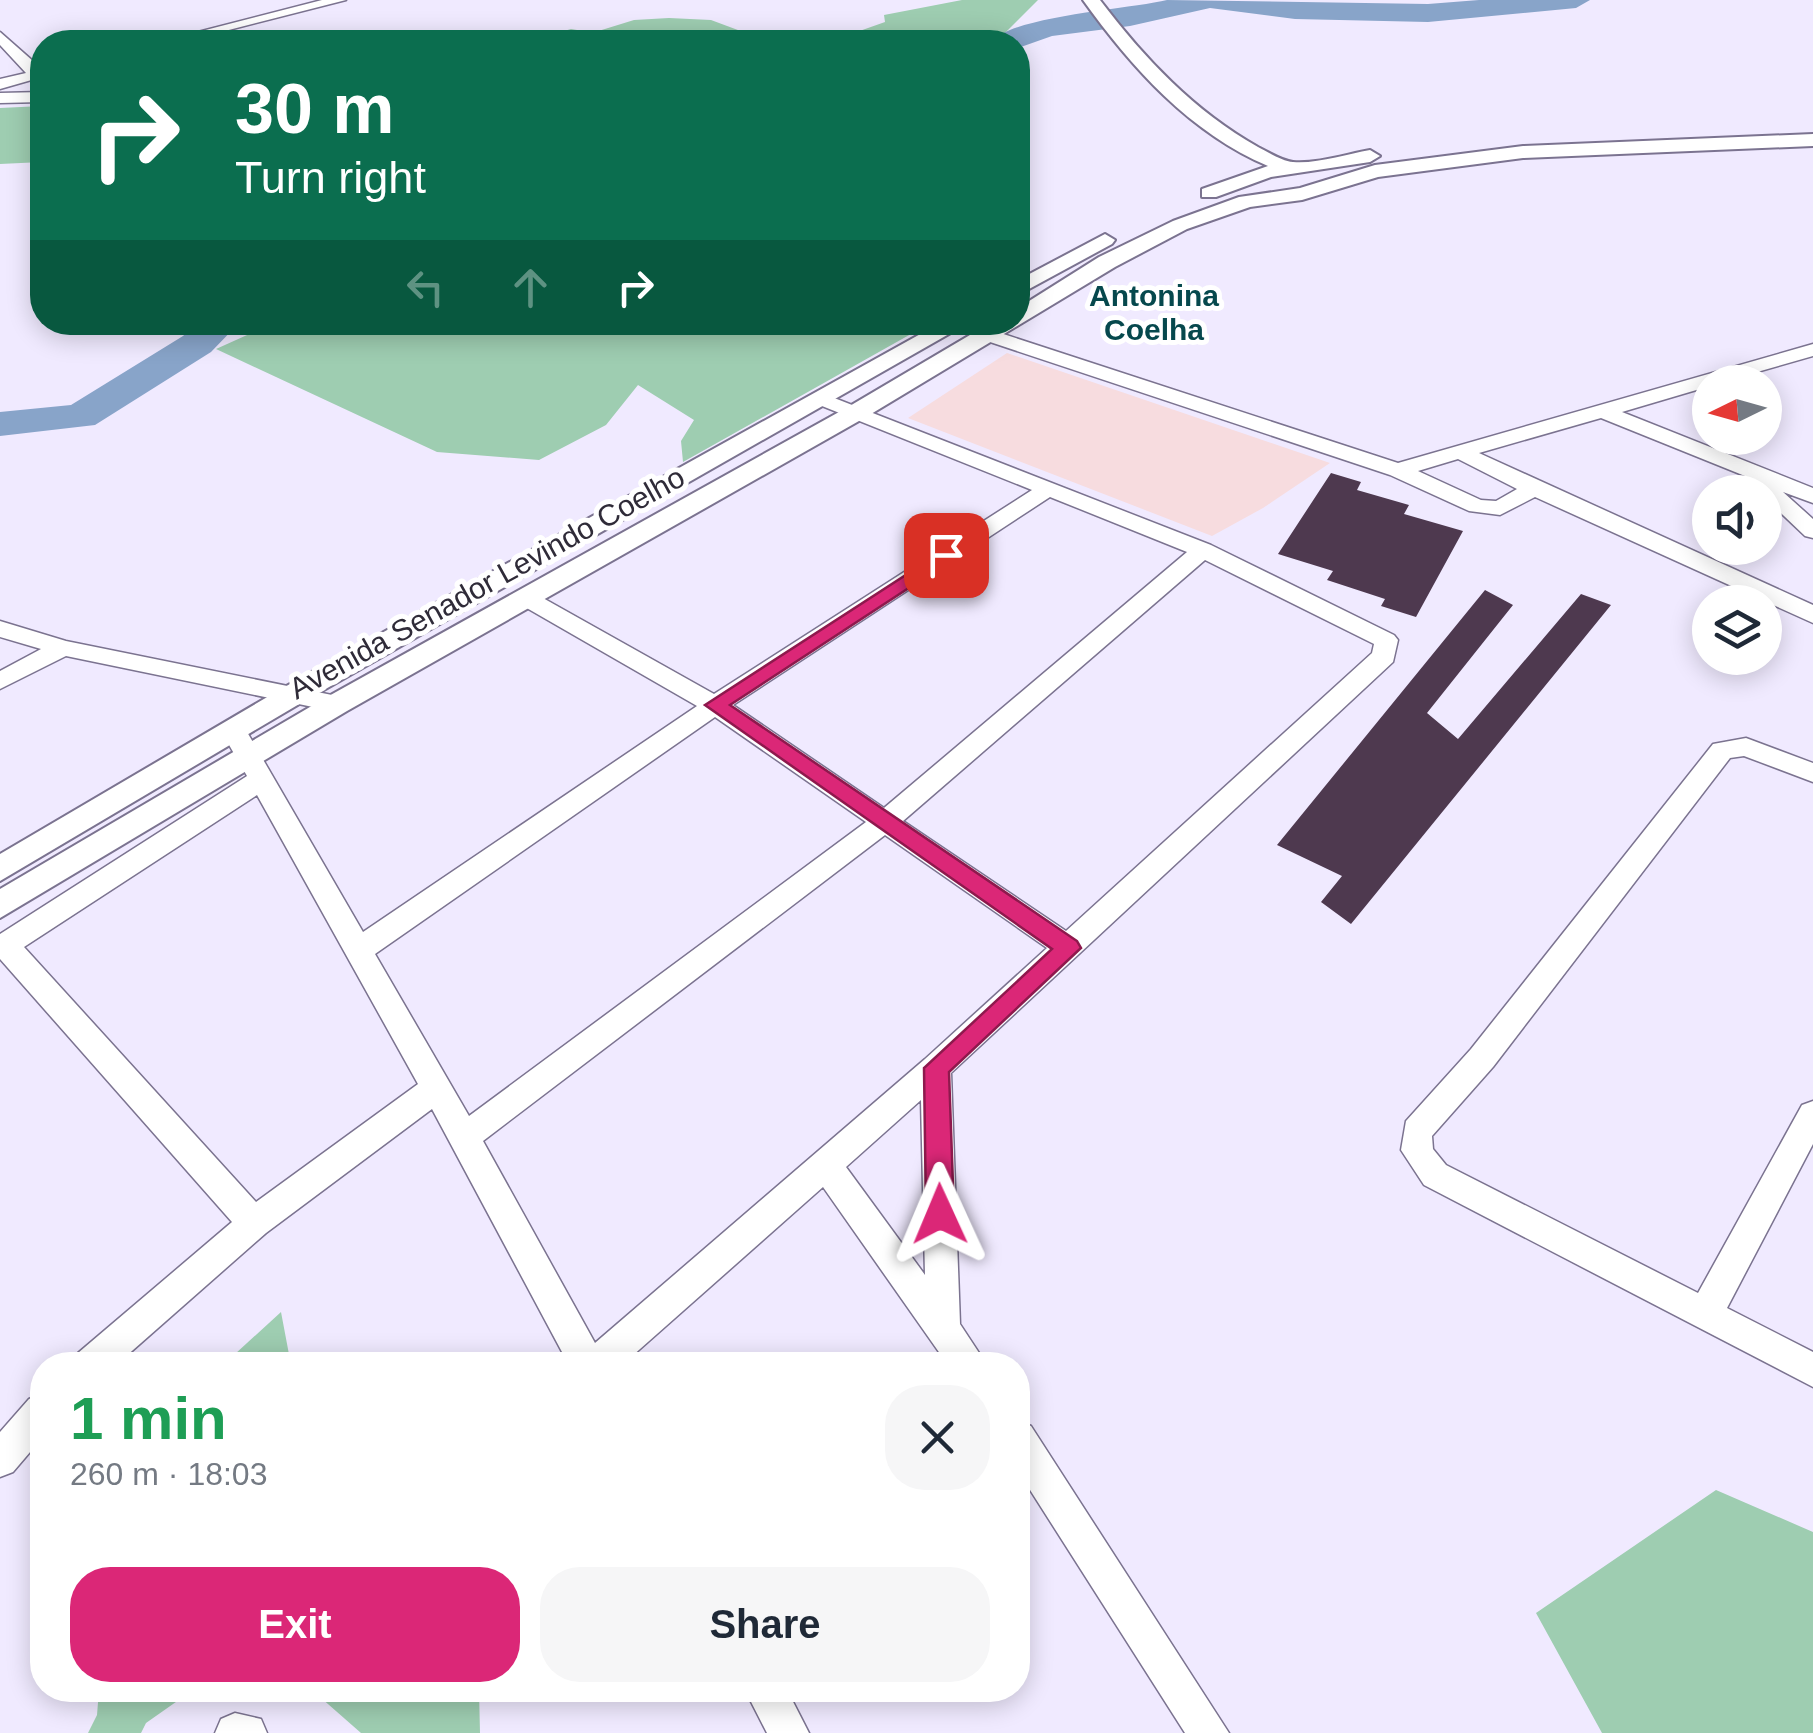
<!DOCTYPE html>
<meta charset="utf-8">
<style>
:root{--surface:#fff;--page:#f6f6f7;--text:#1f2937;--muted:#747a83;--accent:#db2777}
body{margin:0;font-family:Helvetica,sans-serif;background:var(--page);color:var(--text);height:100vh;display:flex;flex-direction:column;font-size:38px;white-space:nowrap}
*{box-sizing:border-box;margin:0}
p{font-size:32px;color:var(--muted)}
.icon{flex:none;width:55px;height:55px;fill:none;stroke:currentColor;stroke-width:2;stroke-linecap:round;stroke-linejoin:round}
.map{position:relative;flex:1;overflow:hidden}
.drawer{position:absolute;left:30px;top:1352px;width:1000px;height:350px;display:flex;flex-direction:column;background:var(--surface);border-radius:40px;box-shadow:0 5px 25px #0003}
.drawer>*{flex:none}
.top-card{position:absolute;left:30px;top:30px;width:1000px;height:305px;border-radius:40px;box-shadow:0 5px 25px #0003;background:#0b6e4f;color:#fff;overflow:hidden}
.needle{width:65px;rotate:265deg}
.buttons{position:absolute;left:1692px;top:365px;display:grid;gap:20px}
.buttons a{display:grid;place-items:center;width:90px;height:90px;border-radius:50%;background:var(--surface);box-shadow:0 5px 25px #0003;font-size:50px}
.pin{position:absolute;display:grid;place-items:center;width:85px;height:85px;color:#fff;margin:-42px;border-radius:20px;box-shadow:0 5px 15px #0006}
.me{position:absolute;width:110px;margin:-55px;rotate:359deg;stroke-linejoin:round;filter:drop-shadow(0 0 8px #0008)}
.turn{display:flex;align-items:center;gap:35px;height:210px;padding:0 40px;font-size:45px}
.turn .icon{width:130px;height:130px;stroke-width:2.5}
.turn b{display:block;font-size:70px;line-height:85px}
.lanes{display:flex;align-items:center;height:95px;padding:0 40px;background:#0003;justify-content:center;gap:50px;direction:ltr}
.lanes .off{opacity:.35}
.round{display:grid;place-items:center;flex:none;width:105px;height:105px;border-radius:40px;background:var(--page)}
.summary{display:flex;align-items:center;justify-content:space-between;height:170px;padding:0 40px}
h1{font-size:60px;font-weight:700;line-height:75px;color:#1e9e55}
.primary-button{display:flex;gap:20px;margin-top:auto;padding:20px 40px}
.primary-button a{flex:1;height:115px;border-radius:40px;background:var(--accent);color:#fff;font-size:40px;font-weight:700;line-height:115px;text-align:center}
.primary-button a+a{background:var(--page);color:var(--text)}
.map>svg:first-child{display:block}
</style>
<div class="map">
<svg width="1813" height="1733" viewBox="0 0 1813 1733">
<rect width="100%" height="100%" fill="#f0eaff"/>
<path fill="#f7dcdf" d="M 1007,353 L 1330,463 L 1263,508 L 1212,536 L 908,418 Z"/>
<path fill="#9ecdb1" d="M 962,0 L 1038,0 L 1002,36 L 956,42 L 553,42 L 550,35 L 571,29 L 583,31 L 579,37 L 634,20 L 669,18 L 711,20 L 754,36 L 851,34 L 885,22 L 884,15 Z
M 42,106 L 42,162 L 0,164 L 0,108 Z
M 276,322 L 925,322 L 927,325 L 683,462 L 681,441 L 694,420 L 638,385 L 606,425 L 539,460 L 437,452 L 216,349 Z
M 281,1312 L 291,1365 L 223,1365 Z
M 1716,1490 L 1813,1532 L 1813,1733 L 1602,1733 L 1536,1613 Z
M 99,1690 L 193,1690 L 146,1723 L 141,1733 L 88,1733 L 97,1715 Z
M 312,1690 L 479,1690 L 480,1733 L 361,1733 Z"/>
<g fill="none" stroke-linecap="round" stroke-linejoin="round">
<path fill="#88a4c9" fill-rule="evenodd" d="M 1167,0 L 1428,4 L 1479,0 L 1590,0 L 1576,8 L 1428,22 L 1295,19 L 1210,8 L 1130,26 L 1052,36 L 1018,48 L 1018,42 L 992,42 C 1011,16 1131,9 1167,0 Z
M 198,322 L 240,322 L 211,352 L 95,425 L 0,436 L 0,412 L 71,405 L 183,336 Z"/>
</g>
<path fill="#4e394f" d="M 1331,473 L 1361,482 L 1357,490 L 1409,505 L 1404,514 L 1463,531 L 1416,617 L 1381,606 L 1385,599 L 1327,580 L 1333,571 L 1278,554 Z
M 1485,590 L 1513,605 L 1427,713 L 1458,739 L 1581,594 L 1611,605 L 1351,924 L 1321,902 L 1342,876 L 1277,845 Z"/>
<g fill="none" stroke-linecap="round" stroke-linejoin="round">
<defs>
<path id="minor" d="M 322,0 L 346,0 L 182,42 L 159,42 Z
M 0,32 L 42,69 L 42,77 L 0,89 L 0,79 L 26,73 L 0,45 Z
M 42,92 L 42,102 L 0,103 L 0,93 Z
M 988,329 L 1398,463 L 1813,344 L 1813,356 L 1722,382 L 1710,382 L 1710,386 L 1622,412 L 1813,488 L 1813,503 L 1783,492 L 1813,519 L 1813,538 L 1805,536 L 1765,498 L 1765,492 L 1751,486 L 1750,478 L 1601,418 L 1479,453 L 1813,605 L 1813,623 L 1535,497 L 1500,515 L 1469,511 L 1390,475 L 981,339 L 978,335 ZM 1458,459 L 1517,489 L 1496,501 L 1481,500 L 1418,471 Z
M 824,394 L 1211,545 L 1394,635 L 1398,640 L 1393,662 L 951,1073 L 960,1324 L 987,1365 L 948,1365 L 823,1187 L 622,1365 L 569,1365 L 432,1109 L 266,1233 L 116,1365 L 72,1365 L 78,1353 L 232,1222 L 0,959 L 0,934 L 247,776 L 221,731 L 234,722 L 243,725 L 363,932 L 697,706 L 518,603 L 514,598 L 518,593 L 534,593 L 714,694 L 1032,490 L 817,404 L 814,400 ZM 1050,497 L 1187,552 L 884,808 L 733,705 ZM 1205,560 L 1374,644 L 1372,653 L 1066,931 L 903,821 ZM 715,717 L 866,822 L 469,1116 L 375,954 ZM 257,795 L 418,1084 L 256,1202 L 24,947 ZM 885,835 L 1047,948 L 925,1059 L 595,1343 L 483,1141 ZM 921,1100 L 925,1275 L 846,1167 Z
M 0,621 L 66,641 L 337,696 L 349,704 L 337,712 L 66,656 L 0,689 L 0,671 L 41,649 L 0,637 Z
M 1746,738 L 1813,763 L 1813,782 L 1744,756 L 1730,758 L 1493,1067 L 1432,1136 L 1433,1149 L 1446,1165 L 1698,1293 L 1802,1105 L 1813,1101 L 1813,1144 L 1727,1308 L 1813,1352 L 1813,1387 L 1424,1185 L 1401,1150 L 1406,1121 L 1471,1049 L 1713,744 Z
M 42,1394 L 42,1438 L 13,1472 L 0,1477 L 0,1432 L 29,1399 Z
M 1018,1421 L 1031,1426 L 1229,1733 L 1185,1733 L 1018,1471 Z
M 745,1690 L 787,1690 L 809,1733 L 767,1733 Z
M 235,1713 L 261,1719 L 267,1733 L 215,1733 L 221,1719 Z"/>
<path id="tertiary" d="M 1083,0 L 1100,0 C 1144,58 1194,111 1258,147 C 1268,152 1282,161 1293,162 C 1317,164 1347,154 1370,150 L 1380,156 L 1370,162 L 1271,177 L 1216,197 L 1202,197 L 1202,189 L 1268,166 C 1190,133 1131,67 1083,0 Z
M 1813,134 L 1813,146 L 1523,158 L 1378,177 L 1302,200 L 1250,207 L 1187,229 L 1115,267 L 866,417 L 347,711 L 0,918 L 0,889 L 327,697 L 848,407 L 992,322 L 1018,322 L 1018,308 L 1099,257 L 1173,221 L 1239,197 L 1300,188 L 1375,165 L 1523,146 Z
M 1105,234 L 1115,240 L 1112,244 L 1018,295 L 1018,280 Z
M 942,322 L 970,322 L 301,703 L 0,881 L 0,854 L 281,689 Z"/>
</defs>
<use href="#minor" stroke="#7b7390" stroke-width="3"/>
<use href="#tertiary" stroke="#7b7390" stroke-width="4"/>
<use href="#minor" fill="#fff" fill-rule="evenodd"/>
<use href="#tertiary" fill="#fff" fill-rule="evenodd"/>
</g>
<path fill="#db2777" stroke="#8e194d" stroke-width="2.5" d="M 946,549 L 956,555 L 953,559 L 730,705 L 1077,941 L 1081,948 L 949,1072 L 954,1214 L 950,1223 L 940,1227 L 930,1223 L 926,1214 L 924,1068 L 1052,949 L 705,705 Z"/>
<g text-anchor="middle" stroke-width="10" stroke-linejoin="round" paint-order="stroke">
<g font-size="30" font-weight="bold" fill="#06484d" stroke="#fff">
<text x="1154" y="306">Antonina<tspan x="1154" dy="34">Coelha</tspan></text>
</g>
<g font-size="30" fill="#2f2b38" stroke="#fff">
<text transform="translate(487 583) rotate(-29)" y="10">Avenida Senador Levindo Coelho</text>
</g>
</g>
</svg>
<div class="buttons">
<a><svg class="needle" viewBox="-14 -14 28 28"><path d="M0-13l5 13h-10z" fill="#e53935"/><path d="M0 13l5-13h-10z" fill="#747a83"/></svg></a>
<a><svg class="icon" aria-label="sound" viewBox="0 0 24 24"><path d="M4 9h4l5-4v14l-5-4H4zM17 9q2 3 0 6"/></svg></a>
<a><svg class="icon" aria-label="layers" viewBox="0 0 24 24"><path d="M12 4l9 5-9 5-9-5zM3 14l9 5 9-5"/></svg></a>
</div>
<div class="pin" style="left:946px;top:555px;background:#d93025"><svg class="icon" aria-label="arrive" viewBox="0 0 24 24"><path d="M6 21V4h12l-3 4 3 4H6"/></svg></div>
<svg class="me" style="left:940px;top:1214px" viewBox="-20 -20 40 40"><path d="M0-17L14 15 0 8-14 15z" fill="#db2777" stroke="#fff" stroke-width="4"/></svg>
<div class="top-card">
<div class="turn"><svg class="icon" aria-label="right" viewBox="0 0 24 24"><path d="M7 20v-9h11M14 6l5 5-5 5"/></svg><div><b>30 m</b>Turn right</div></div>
<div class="lanes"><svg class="icon off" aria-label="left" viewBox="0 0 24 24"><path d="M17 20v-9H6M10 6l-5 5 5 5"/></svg><svg class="icon off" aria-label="ahead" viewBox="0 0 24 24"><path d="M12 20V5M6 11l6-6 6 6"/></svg><svg class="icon" aria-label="right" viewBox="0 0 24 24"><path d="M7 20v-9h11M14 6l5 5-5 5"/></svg></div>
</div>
<section class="drawer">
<div class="summary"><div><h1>1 min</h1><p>260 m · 18:03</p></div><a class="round"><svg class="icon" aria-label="close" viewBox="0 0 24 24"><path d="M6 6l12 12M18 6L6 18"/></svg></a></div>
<div class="primary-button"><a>Exit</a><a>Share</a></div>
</section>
</div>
